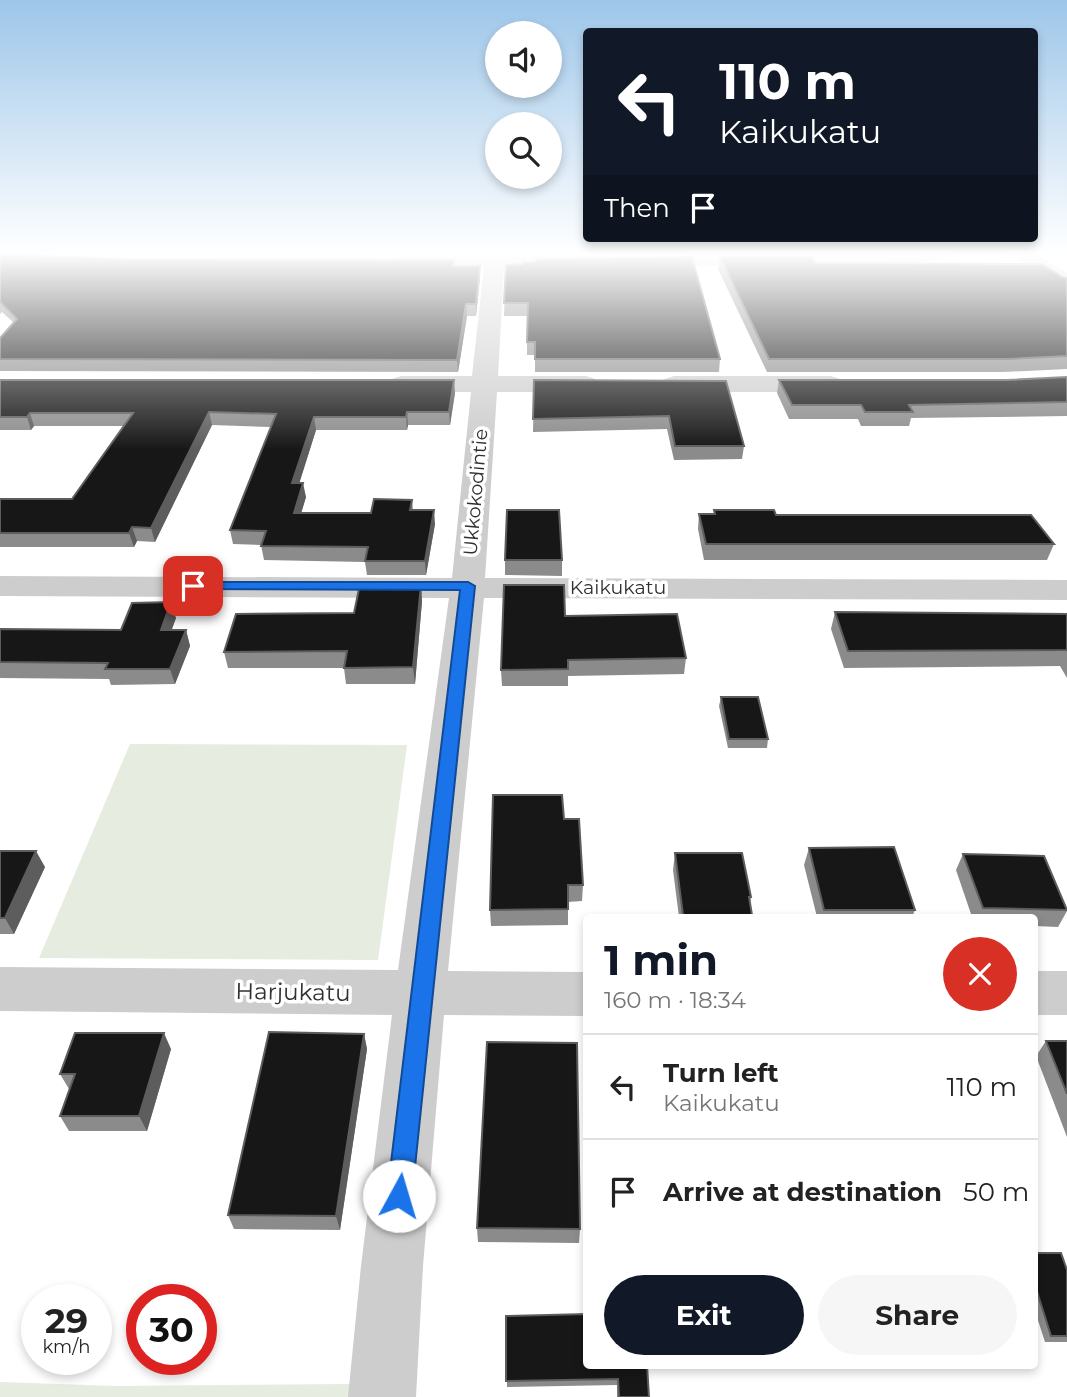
<!DOCTYPE html>
<meta charset="utf-8">
<style>
:root{--surface:#fff;--page:#f6f6f6;--text:#222;--muted:#767676;--line:#e0e0e0;--accent:#111827}
body{margin:0;font-family:Montserrat,sans-serif;background:var(--page);color:var(--text);height:100vh;display:flex;flex-direction:column;font-size:26px;white-space:nowrap}
*{box-sizing:border-box;margin:0}
p{font-size:23px;color:var(--muted)}
.icon{flex:none;width:38px;height:38px;fill:none;stroke:currentColor;stroke-width:2;stroke-linecap:round;stroke-linejoin:round}
.map{position:relative;flex:1;overflow:hidden}
.panel{position:absolute;left:583px;top:914px;width:455px;height:455px;display:flex;flex-direction:column;background:var(--surface);border-radius:7px;box-shadow:0 4px 10px #0003}
.panel>*{flex:none}
.banner{position:absolute;left:583px;top:28px;width:455px;height:214px;border-radius:7px;box-shadow:0 4px 10px #0003;background:#111827;color:#fff;overflow:hidden}
.buttons{position:absolute;left:485px;top:21px;display:grid;gap:14px}
.buttons a{display:grid;place-items:center;width:77px;height:77px;border-radius:50%;background:var(--surface);box-shadow:0 4px 10px #0003;font-size:35px}
.speed{position:absolute;left:21px;top:1284px;display:flex;gap:14px;font-size:35px;font-weight:700;text-align:center}
.speed>*{display:grid;place-content:center;width:91px;height:91px;border-radius:50%;background:var(--surface);box-shadow:0 4px 10px #0003;line-height:1}
.speed small{font-size:18px;font-weight:400}
.speed .limit{border:10px solid #d22;background:#fff;color:#111}
.pin{position:absolute;display:grid;place-items:center;width:60px;height:60px;color:#fff;margin:-30px;border-radius:14px;box-shadow:0 4px 10px #0006}
.me{position:absolute;width:77px;margin:-38px;rotate:6deg;stroke-linejoin:round;filter:drop-shadow(0 0 5px #0008)}
.turn{display:flex;align-items:center;gap:24px;height:147px;padding:0 21px;font-size:32px}
.turn .icon{width:91px;height:91px;stroke-width:2.5}
.turn b{display:block;font-size:49px;line-height:60px}
.then{display:flex;align-items:center;height:66px;padding:0 21px;background:#0003;gap:14px;font-size:26px}
.round{display:grid;place-items:center;flex:none;width:74px;height:74px;border-radius:37px;background:var(--page)}
.overview{display:flex;align-items:center;justify-content:space-between;height:119px;padding:0 21px}
h1{font-size:42px;font-weight:700;line-height:52px;color:var(--accent)}
.action{display:flex;gap:14px;margin-top:auto;padding:14px 21px}
.action a{flex:1;height:80px;border-radius:42px;background:var(--accent);color:#fff;font-size:28px;font-weight:700;line-height:80px;text-align:center}
.action a+a{background:var(--page);color:var(--text)}
ul{padding:0;list-style:none}
li{display:flex;align-items:center;gap:21px;height:105px;padding:0 21px;border-top:2px solid var(--line)}
li div{flex:1}
li b{display:block;font-size:26px}
li em{font-style:normal}
.map>svg:first-child{display:block}
</style>
<div class="map">
<svg width="1067" height="1397" viewBox="0 0 1067 1397">
<rect width="100%" height="100%" fill="#fff"/>
<path fill="#e6ecdf" d="M 130,744 L 407,745 L 378,960 L 39,958 Z
M 0,1382 L 115,1386 L 355,1384 L 354,1397 L 0,1397 Z"/>
<g fill="none" stroke-linecap="round" stroke-linejoin="round">
<path fill="#cdcdcd" fill-rule="evenodd" d="M 949,254 L 939,260 L 889,265 L 504,267 L 498,376 L 586,376 L 595,379 L 599,384 L 595,389 L 586,392 L 497,392 L 485,578 L 1067,580 L 1067,600 L 484,598 L 448,971 L 586,972 L 586,1016 L 444,1015 L 423,1266 L 416,1397 L 348,1397 L 361,1266 L 392,1015 L 0,1011 L 0,967 L 398,970 L 449,598 L 0,596 L 0,576 L 452,578 L 471,392 L 401,392 L 392,389 L 388,384 L 392,379 L 401,376 L 472,376 L 484,267 L 401,267 L 394,265 L 391,261 L 394,257 Z
M 1010,254 L 1035,254 L 1067,273 L 1067,288 L 1059,287 Z
M 674,376 L 831,376 L 840,379 L 844,384 L 840,389 L 831,392 L 674,392 L 665,389 L 661,384 L 665,379 Z
M 1034,971 L 1067,971 L 1067,1015 L 1034,1015 Z"/>
</g>
<path fill="#8b8b8b" d="M 0,254 L 127,259 L 454,260 L 454,266 L 480,277 L 476,316 L 467,316 L 458,372 L 0,371 L 0,338 L 14,323 L 2,312 L 0,314 Z
M 720,257 L 1067,278 L 1067,369 L 1003,372 L 767,372 L 718,269 Z
M 506,265 L 720,359 L 719,372 L 535,372 L 535,355 L 527,355 L 527,316 L 504,316 Z
M 1067,377 L 1067,416 L 911,418 L 909,426 L 861,426 L 858,419 L 789,419 L 777,393 L 779,380 L 1007,380 Z
M 0,380 L 455,393 L 450,425 L 408,425 L 407,430 L 316,430 L 299,483 L 306,497 L 301,513 L 371,513 L 412,500 L 413,510 L 435,524 L 426,575 L 367,575 L 365,562 L 264,560 L 261,545 L 233,544 L 230,530 L 271,427 L 212,425 L 155,542 L 137,541 L 134,547 L 0,547 L 0,499 L 72,499 L 123,426 L 34,426 L 31,430 L 0,430 Z
M 534,380 L 726,381 L 744,446 L 742,459 L 674,460 L 667,429 L 533,432 Z
M 714,510 L 776,515 L 1054,544 L 1047,560 L 704,560 L 698,529 L 699,514 L 714,514 Z
M 505,560 L 562,560 L 562,576 L 505,575 Z
M 421,585 L 422,601 L 415,684 L 346,684 L 344,668 L 228,668 L 224,652 L 354,613 Z
M 835,612 L 1067,614 L 1067,678 L 1060,666 L 844,668 L 831,629 Z
M 565,616 L 686,658 L 684,674 L 568,676 L 568,686 L 502,686 L 501,670 Z
M 176,618 L 171,630 L 186,630 L 190,646 L 175,684 L 111,685 L 109,679 L 0,678 L 0,629 L 121,630 Z
M 721,697 L 768,739 L 767,748 L 728,748 L 719,706 Z
M 564,819 L 583,885 L 582,901 L 568,902 L 568,925 L 491,926 L 490,910 Z
M 809,848 L 915,910 L 912,917 L 817,917 L 804,865 Z
M 0,850 L 45,867 L 14,934 L 0,934 Z
M 675,853 L 751,897 L 750,903 L 752,917 L 679,917 L 673,870 Z
M 963,854 L 1067,909 L 1067,911 L 1058,927 L 1034,926 L 1034,917 L 972,917 L 956,870 Z
M 364,1034 L 367,1049 L 340,1230 L 234,1229 L 228,1215 Z
M 1046,1041 L 1067,1041 L 1067,1137 L 1036,1056 Z
M 171,1049 L 147,1131 L 69,1131 L 60,1116 L 69,1089 L 60,1074 Z
M 477,1228 L 580,1229 L 579,1243 L 478,1242 Z
M 1034,1253 L 1067,1270 L 1067,1342 L 1045,1342 L 1034,1308 Z
M 506,1316 L 647,1365 L 649,1397 L 617,1397 L 617,1385 L 507,1387 Z"/>
<path fill="#5d5d5d" d="M 480,266 L 480,277 L 476,316 L 476,304 Z
M 466,304 L 467,316 L 458,372 L 457,360 Z
M 454,380 L 455,393 L 450,425 L 449,412 Z
M 209,412 L 212,425 L 155,542 L 151,528 Z
M 407,412 L 408,425 L 407,430 L 406,417 Z
M 30,413 L 34,426 L 31,430 L 27,417 Z
M 314,417 L 316,430 L 295,497 L 292,483 Z
M 303,483 L 306,497 L 297,527 L 294,513 Z
M 434,510 L 435,524 L 426,575 L 425,561 Z
M 132,527 L 137,541 L 134,547 L 129,533 Z
M 421,585 L 422,601 L 415,684 L 413,667 Z
M 171,602 L 176,618 L 166,646 L 161,630 Z
M 186,630 L 190,646 L 175,684 L 170,669 Z
M 36,851 L 45,867 L 14,934 L 5,918 Z
M 164,1033 L 171,1049 L 147,1131 L 139,1116 Z
M 364,1034 L 367,1049 L 340,1230 L 336,1216 Z"/>
<path fill="#171717" stroke="#5d5d5d" stroke-width="2" d="M 0,254 L 127,259 L 454,260 L 453,266 L 480,266 L 476,304 L 466,304 L 457,360 L 0,359 L 0,338 L 17,319 L 0,302 Z
M 692,257 L 720,359 L 535,359 L 535,342 L 527,342 L 528,303 L 504,303 L 506,265 L 523,264 L 523,262 L 536,262 L 536,259 Z
M 720,257 L 812,257 L 815,263 L 1042,264 L 1062,277 L 1067,278 L 1067,356 L 1007,359 L 769,359 Z
M 1067,377 L 1067,402 L 909,405 L 913,412 L 865,412 L 861,405 L 792,405 L 779,380 L 1007,380 Z
M 0,380 L 454,380 L 449,412 L 407,412 L 406,417 L 314,417 L 292,483 L 303,483 L 294,513 L 371,513 L 374,499 L 412,500 L 410,510 L 434,510 L 425,561 L 365,561 L 368,547 L 261,546 L 266,531 L 230,530 L 276,414 L 209,412 L 151,528 L 132,527 L 129,533 L 0,533 L 0,499 L 72,499 L 133,413 L 30,413 L 27,417 L 0,417 Z
M 534,380 L 726,381 L 744,446 L 675,446 L 669,416 L 533,419 Z
M 507,510 L 559,510 L 562,560 L 505,560 Z
M 714,510 L 774,510 L 776,515 L 1031,515 L 1054,544 L 706,544 L 699,514 L 715,514 Z
M 360,584 L 421,585 L 413,667 L 344,668 L 347,651 L 224,652 L 236,614 L 354,613 Z
M 504,585 L 564,585 L 565,616 L 677,614 L 686,658 L 568,660 L 568,669 L 501,670 Z
M 171,602 L 161,630 L 186,630 L 170,669 L 105,669 L 108,663 L 0,662 L 0,629 L 121,630 L 132,603 Z
M 835,612 L 1067,614 L 1067,650 L 848,651 Z
M 721,697 L 758,697 L 768,739 L 729,739 Z
M 493,795 L 562,795 L 564,819 L 579,819 L 583,885 L 568,885 L 568,909 L 490,910 Z
M 894,847 L 915,910 L 824,910 L 809,848 Z
M 0,851 L 36,851 L 5,918 L 0,918 Z
M 675,853 L 742,853 L 751,897 L 749,897 L 752,915 L 683,915 Z
M 963,854 L 1044,856 L 1067,910 L 983,908 Z
M 269,1032 L 364,1034 L 336,1216 L 228,1215 Z
M 75,1033 L 164,1033 L 139,1116 L 60,1116 L 75,1074 L 60,1074 Z
M 1046,1041 L 1067,1041 L 1067,1094 Z
M 487,1042 L 577,1043 L 580,1229 L 477,1228 Z
M 1034,1253 L 1061,1253 L 1067,1270 L 1067,1336 L 1051,1336 L 1034,1282 Z
M 586,1314 L 586,1365 L 647,1365 L 649,1397 L 619,1397 L 618,1379 L 506,1381 L 506,1316 Z"/>
<linearGradient id="sky" x2="0" y2="1"><stop stop-color="#9dc6e9"/><stop offset="0.56" stop-color="#fff"/><stop offset="1" stop-color="#fff" stop-opacity="0"/></linearGradient>
<rect width="1067" height="450" fill="url(#sky)"/>
<path fill="#1a73e8" stroke="#114b97" stroke-width="2" d="M 193,582 L 468,582 L 475,586 L 412,1196 L 408,1204 L 399,1208 L 391,1204 L 387,1196 L 460,590 L 188,589 L 188,583 Z"/>
<g text-anchor="middle" stroke-width="7" stroke-linejoin="round" paint-order="stroke">
<g font-size="19" fill="#303030" stroke="#fff">
<text transform="translate(475 492) rotate(-85)" y="7">Ukkokodintie</text>
<text x="618" y="594">Kaikukatu</text>
</g>
<g font-size="23" fill="#303030" stroke="#fff">
<text transform="translate(293 992) rotate(1)" y="8">Harjukatu</text>
</g>
</g>
</svg>
<div class="buttons">
<a><svg class="icon" aria-label="sound" viewBox="0 0 24 24"><path d="M4 9h4l5-4v14l-5-4H4zM17 9q2 3 0 6"/></svg></a>
<a><svg class="icon" aria-label="search" viewBox="0 0 24 24"><circle cx="10" cy="10" r="6"/><path d="M15 15l6 6"/></svg></a>
</div>
<div class="speed"><div>29<small>km/h</small></div><div class="limit">30</div></div>
<div class="pin" style="left:193px;top:586px;background:#d93025"><svg class="icon" aria-label="arrive" viewBox="0 0 24 24"><path d="M6 21V4h12l-3 4 3 4H6"/></svg></div>
<svg class="me" style="left:399px;top:1196px" viewBox="-20 -20 40 40"><circle r="19" fill="#fff"/><path d="M0-13L10 11 0 6-10 11z" fill="#1a73e8"/></svg>
<div class="banner">
<div class="turn"><svg class="icon" aria-label="left" viewBox="0 0 24 24"><path d="M17 20v-9H6M10 6l-5 5 5 5"/></svg><div><b>110 m</b>Kaikukatu</div></div>
<div class="then">Then<svg class="icon" aria-label="arrive" viewBox="0 0 24 24"><path d="M6 21V4h12l-3 4 3 4H6"/></svg></div>
</div>
<section class="panel">
<div class="overview"><div><h1>1 min</h1><p>160 m · 18:34</p></div><a class="round" style="background:#d93025;color:#fff"><svg class="icon" aria-label="close" viewBox="0 0 24 24"><path d="M6 6l12 12M18 6L6 18"/></svg></a></div>
<ul>
<li><svg class="icon" aria-label="left" viewBox="0 0 24 24"><path d="M17 20v-9H6M10 6l-5 5 5 5"/></svg><div><b>Turn left</b><p>Kaikukatu</p></div><em>110 m</em></li>
<li><svg class="icon" aria-label="arrive" viewBox="0 0 24 24"><path d="M6 21V4h12l-3 4 3 4H6"/></svg><div><b>Arrive at destination</b></div><em>50 m</em></li>
</ul>
<div class="action"><a>Exit</a><a>Share</a></div>
</section>
</div>
